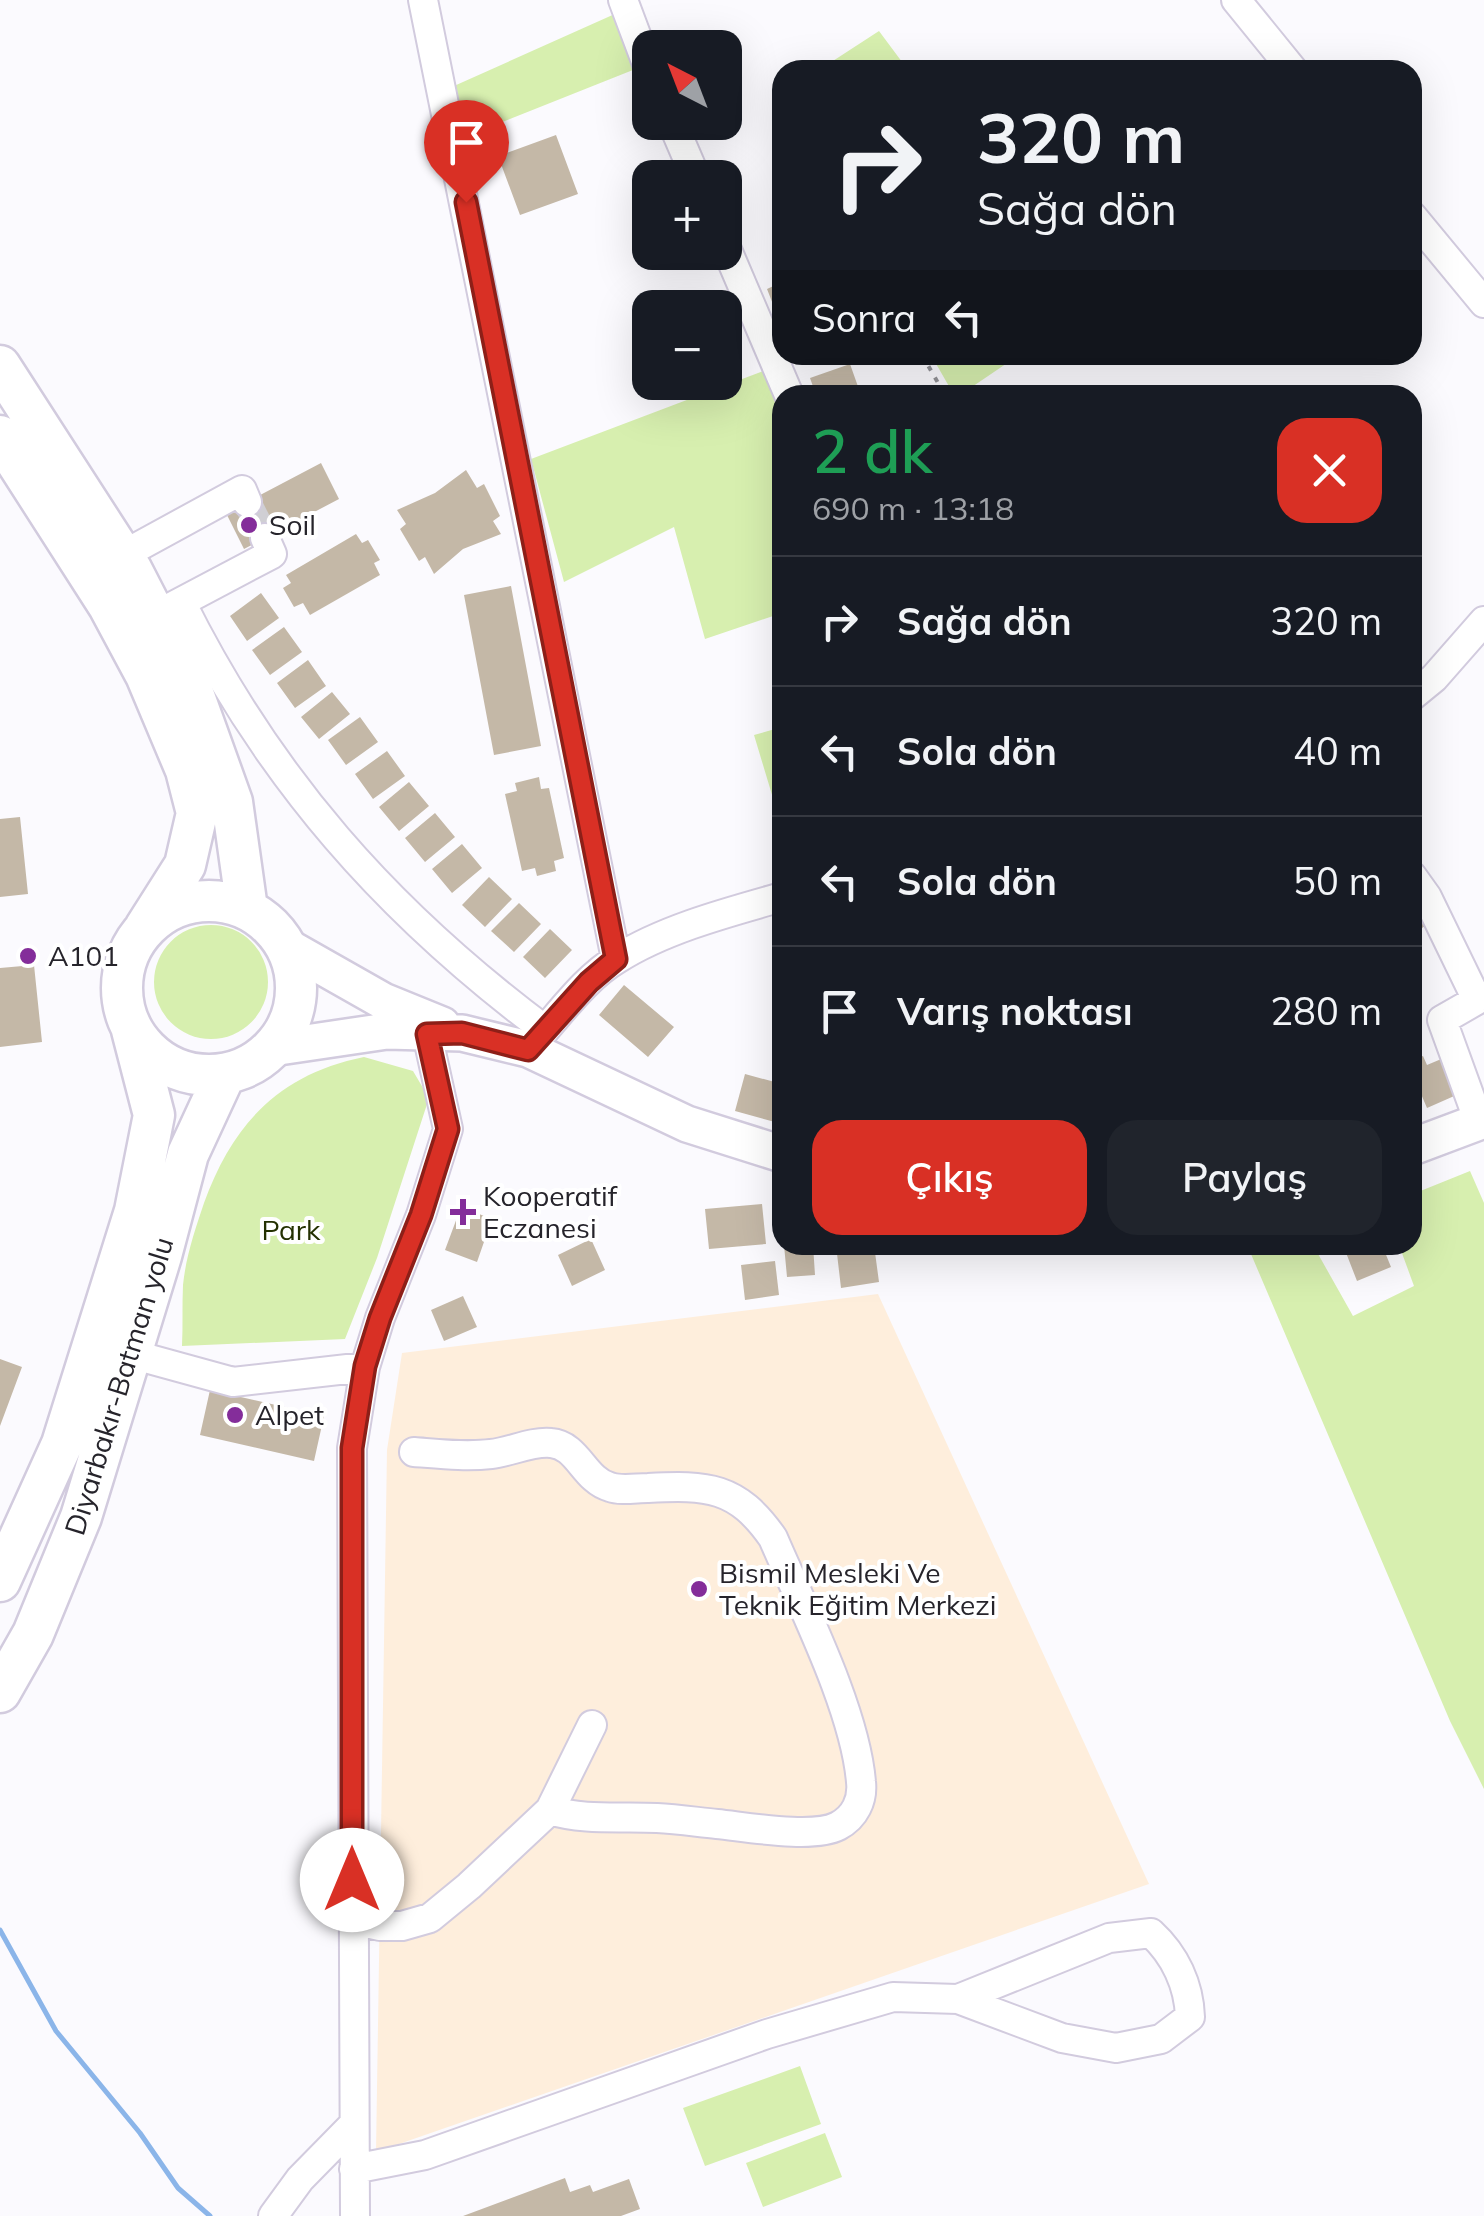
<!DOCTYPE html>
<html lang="tr">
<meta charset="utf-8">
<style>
:root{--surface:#171b24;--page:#20242c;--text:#f1f3f6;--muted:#9ea1a6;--line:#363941;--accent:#d93025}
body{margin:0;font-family:Mulish,sans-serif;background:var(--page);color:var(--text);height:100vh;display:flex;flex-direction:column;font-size:38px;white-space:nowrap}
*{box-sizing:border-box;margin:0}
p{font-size:32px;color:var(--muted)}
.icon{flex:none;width:55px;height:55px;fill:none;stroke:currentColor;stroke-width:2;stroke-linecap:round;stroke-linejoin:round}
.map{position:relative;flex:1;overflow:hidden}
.details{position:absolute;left:772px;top:385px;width:650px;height:870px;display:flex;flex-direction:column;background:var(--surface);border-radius:30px;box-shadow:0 10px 40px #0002}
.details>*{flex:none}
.banner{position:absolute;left:772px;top:60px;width:650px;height:305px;border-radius:30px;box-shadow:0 10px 40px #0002;background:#171b24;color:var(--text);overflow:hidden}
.needle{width:65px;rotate:318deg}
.controls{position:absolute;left:632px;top:30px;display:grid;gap:20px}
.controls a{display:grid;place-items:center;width:110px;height:110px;border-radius:20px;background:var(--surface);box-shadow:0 10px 40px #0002;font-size:50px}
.pin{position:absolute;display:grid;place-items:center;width:85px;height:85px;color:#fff;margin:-102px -42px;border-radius:50% 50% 50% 0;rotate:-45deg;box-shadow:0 0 10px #0007}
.pin .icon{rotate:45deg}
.me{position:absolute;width:110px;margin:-55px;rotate:0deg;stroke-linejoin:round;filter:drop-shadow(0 0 8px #0008)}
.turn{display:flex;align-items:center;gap:35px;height:210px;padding:0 40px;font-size:45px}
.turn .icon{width:130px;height:130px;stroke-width:2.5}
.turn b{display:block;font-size:70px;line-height:85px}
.then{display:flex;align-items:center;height:95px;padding:0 40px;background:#0003;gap:20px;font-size:38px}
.round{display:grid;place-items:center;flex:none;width:105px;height:105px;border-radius:30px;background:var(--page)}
.headline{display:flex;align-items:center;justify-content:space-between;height:170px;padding:0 40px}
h1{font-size:60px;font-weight:600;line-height:75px;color:#1e9e55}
.action{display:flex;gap:20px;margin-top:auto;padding:20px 40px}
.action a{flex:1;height:115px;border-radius:30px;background:var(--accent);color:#fff;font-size:40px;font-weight:600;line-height:115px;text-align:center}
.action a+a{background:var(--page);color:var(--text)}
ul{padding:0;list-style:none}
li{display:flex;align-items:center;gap:30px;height:130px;padding:0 40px;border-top:2px solid var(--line)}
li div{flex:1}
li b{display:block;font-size:38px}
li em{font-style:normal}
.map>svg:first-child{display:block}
</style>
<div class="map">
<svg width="1484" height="2216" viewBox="0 0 1484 2216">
<rect width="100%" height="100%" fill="#fbfafe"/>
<path fill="#feeedc" d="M 878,1294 L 1149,1884 L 376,2152 L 387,1450 L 402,1353 Z"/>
<path fill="#d7efaf" d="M 617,13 L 638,68 L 465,137 L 454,86 Z
M 879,31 L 908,70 L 819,70 Z
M 931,355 L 1019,355 L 960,395 L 954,395 Z
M 766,370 L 782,411 L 782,613 L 705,639 L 674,527 L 564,582 L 531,459 Z
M 782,727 L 782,828 L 754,735 Z
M154 982a57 57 0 1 1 114 0a57 57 0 1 1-114 0Z
M 364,1057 L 413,1071 L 429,1098 L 377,1258 L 345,1339 L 182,1346 C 183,1326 182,1305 183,1285 C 186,1256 195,1230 204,1203 C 233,1123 280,1074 364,1057 Z
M 1470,1171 L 1484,1203 L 1484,1789 L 1450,1721 L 1248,1247 L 1313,1245 L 1353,1316 L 1414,1286 L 1399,1245 L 1412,1245 L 1413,1194 Z
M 800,2066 L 821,2124 L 705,2166 L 683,2108 Z
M 825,2133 L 842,2177 L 763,2207 L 746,2163 Z"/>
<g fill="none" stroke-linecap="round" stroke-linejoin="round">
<path stroke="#8bb5e9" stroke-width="5" d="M 0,1930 L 56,2031 L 140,2133 L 178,2188 L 210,2216"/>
</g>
<path fill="#c4b8a7" d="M 556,135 L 578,194 L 520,215 L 498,156 Z
M 782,282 L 782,310 L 776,312 L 767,289 Z
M 850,364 L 861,395 L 816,395 L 810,378 Z
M 321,463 L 339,499 L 244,549 L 226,513 Z
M 466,470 L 477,488 L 484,484 L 500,516 L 493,521 L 501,534 L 463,549 L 434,574 L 425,557 L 419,561 L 400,529 L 406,524 L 397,510 L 435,493 Z
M 356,534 L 362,543 L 368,540 L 380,560 L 374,563 L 380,575 L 310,615 L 303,603 L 294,607 L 283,588 L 291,583 L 286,575 Z
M 511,586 L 541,746 L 494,755 L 464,595 Z
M 261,593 L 279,618 L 247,641 L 230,616 Z
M 284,627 L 302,652 L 270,675 L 252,650 Z
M 308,660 L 326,686 L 295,708 L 277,683 Z
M 332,692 L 350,714 L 319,739 L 301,717 Z
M 360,717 L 378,742 L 346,765 L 328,740 Z
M 387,751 L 405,776 L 373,799 L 355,774 Z
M 539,777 L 541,789 L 549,788 L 564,858 L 554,861 L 556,871 L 537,876 L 535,868 L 522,871 L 505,794 L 517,791 L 515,783 Z
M 409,782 L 429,806 L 399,831 L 379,807 Z
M 435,813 L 455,837 L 425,862 L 405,838 Z
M 20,817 L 28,894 L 0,897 L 0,819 Z
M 462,844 L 482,868 L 452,893 L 432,869 Z
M 489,877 L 512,899 L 485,927 L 462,905 Z
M 1412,893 L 1432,921 L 1412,935 Z
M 519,903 L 541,924 L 514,952 L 491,931 Z
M 550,929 L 572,950 L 545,978 L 523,957 Z
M 34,965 L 42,1042 L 0,1047 L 0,968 Z
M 624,985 L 674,1027 L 648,1057 L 599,1015 Z
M 1423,1056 L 1427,1065 L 1446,1057 L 1461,1093 L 1427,1108 L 1412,1073 L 1412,1060 Z
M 745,1074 L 782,1084 L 782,1124 L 735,1111 Z
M 762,1204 L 766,1244 L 709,1249 L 705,1209 Z
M 461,1207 L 492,1219 L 477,1262 L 445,1250 Z
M 591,1239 L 605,1270 L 572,1286 L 558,1255 Z
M 784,1245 L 813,1245 L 815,1275 L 787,1277 Z
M 836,1245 L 874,1245 L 879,1282 L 841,1288 Z
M 1343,1245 L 1382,1245 L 1391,1267 L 1357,1281 Z
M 775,1261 L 779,1295 L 745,1300 L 741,1265 Z
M 463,1296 L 477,1327 L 444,1341 L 431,1310 Z
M 0,1359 L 22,1367 L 0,1426 Z
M 210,1390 L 324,1416 L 314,1461 L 200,1435 Z
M 565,2178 L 570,2192 L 590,2185 L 593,2192 L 629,2179 L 640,2209 L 621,2216 L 463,2216 Z"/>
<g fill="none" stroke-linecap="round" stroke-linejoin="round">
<path stroke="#d0cfd4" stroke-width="28" stroke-dasharray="28 14" stroke-linecap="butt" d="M 247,502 L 265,538"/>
<defs>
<path id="minor" d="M 423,0 L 616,959
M 623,0 L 650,72
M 1236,0 L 1293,70
M 672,122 L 696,178
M 1412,216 L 1484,303
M 725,245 L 789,395
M 123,555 L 242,490 L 247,502
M 181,602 C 269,779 387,912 545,1030
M 166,610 L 272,554 L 265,538
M 1412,696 L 1434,678 L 1484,621
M 1412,876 L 1427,897 L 1476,998
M 535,1041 C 560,1014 585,978 617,959 C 664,929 729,912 782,897
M 1479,1122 L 1442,1020 L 1484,996
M 131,1354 L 233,1382 L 365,1367
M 414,1452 C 440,1454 466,1457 491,1454 C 510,1452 532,1441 551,1443 C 578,1445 584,1480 610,1487 C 621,1491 636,1488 648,1488 C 707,1485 737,1486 773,1538 C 802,1606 855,1709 861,1782 C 863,1800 855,1817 838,1826 C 813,1839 747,1827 717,1824 C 697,1822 677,1819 657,1818 C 622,1816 584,1821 550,1810
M 353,1920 L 380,1926 L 402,1926 L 430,1918 L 469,1886 L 550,1810 L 592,1725
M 354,2169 L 425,2155 L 767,2034 L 893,1997 L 958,1999 L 1062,2038 L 1116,2048 L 1161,2039 L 1190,2017 C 1189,1985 1175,1955 1151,1933 L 1109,1938 L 958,1999
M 273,2216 L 300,2179 L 353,2125
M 355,2216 L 352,1448 L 365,1367 L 380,1318 L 421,1215 L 448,1129 L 427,1034 L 412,1023"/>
<path id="major" d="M 286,946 L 383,1001 L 442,1025
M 272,1048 L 387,1031 L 462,1033 L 528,1049 L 687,1124 L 782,1154
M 1412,1147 L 1484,1120"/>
<path id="highway" d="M 0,366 L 131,569 L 189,682 L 232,802 L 247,909
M 0,436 L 109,606 L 146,675 L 186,770 L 197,813 L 185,865 L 145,928
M122 988a87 87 0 1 1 174 0a87 87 0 1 1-174 0Z
M 0,1581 L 62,1444 L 135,1211 L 154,1115 L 132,1030
M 0,1692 L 33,1634 L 81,1517 L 161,1256 L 188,1154 L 225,1074"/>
</defs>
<use href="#minor" stroke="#d2cbde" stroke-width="32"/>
<use href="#major" stroke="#d2cbde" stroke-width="40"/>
<use href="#highway" stroke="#d2cbde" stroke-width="45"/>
<path stroke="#939297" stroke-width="4" stroke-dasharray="5 8" stroke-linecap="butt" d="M 922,355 L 945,395"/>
<use href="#minor" stroke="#fff" stroke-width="28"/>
<use href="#major" stroke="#fff" stroke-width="35"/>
<use href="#highway" stroke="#fff" stroke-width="40"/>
</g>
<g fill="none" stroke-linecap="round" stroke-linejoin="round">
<defs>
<path id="route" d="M 352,1880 L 352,1448 L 365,1366 L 380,1318 L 421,1215 L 448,1129 L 427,1034 L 462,1033 L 528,1050 L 589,982 L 616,959 L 466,202"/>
</defs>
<use href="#route" stroke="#8d1f18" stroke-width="25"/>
<use href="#route" stroke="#d93025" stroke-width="18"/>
</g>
<g fill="#842d9a" stroke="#fff" stroke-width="4">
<circle cx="249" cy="525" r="10"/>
<circle cx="28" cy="956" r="10"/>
<path d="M458 1197h10v10h10v10h-10v10h-10v-10h-10v-10h10z"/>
<circle cx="235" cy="1415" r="10"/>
<circle cx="699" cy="1589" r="10"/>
</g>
<g text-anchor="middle" stroke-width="8" stroke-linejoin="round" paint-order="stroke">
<g font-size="28" fill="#26242b" stroke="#fff" text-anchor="start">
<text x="269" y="535">Soil</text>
<text x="48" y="966">A101</text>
<text x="483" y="1206">Kooperatif<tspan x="483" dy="32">Eczanesi</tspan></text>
<text x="255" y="1425">Alpet</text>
<text x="719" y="1583">Bismil Mesleki Ve<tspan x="719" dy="32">Teknik Eğitim Merkezi</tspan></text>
</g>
<g font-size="28" fill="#243102" stroke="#fff">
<text x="291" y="1240">Park</text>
</g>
<g font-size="28" fill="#26242b" stroke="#fff">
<text transform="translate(119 1386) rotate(-73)" y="10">Diyarbakır-Batman yolu</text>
</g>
</g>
</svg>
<div class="controls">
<a><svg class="needle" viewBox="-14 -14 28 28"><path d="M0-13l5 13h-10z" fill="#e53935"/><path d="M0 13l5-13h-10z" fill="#9ea1a6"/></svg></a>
<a>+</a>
<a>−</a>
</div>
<div class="pin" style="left:466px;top:202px;background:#d93025"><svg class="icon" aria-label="arrive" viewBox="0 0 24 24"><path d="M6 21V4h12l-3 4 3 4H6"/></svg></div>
<svg class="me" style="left:352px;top:1880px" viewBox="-20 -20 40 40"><circle r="19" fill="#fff"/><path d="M0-13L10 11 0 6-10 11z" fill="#d93025"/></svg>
<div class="banner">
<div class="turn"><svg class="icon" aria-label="right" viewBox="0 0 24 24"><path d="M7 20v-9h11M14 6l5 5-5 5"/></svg><div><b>320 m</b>Sağa dön</div></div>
<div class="then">Sonra<svg class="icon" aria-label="left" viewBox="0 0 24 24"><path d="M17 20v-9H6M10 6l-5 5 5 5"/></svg></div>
</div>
<section class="details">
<div class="headline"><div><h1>2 dk</h1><p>690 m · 13:18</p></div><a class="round" style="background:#d93025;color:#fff"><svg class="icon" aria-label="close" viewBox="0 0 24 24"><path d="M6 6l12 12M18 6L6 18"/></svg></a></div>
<ul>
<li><svg class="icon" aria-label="right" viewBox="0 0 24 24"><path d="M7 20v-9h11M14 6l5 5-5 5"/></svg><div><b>Sağa dön</b></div><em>320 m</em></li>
<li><svg class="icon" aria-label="left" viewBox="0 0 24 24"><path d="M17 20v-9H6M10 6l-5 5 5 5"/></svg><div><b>Sola dön</b></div><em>40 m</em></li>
<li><svg class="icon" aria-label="left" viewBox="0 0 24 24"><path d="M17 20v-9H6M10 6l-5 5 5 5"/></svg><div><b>Sola dön</b></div><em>50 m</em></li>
<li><svg class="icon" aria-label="arrive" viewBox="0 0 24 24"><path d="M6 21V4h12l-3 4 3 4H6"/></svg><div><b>Varış noktası</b></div><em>280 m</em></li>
</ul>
<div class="action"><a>Çıkış</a><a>Paylaş</a></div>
</section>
</div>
